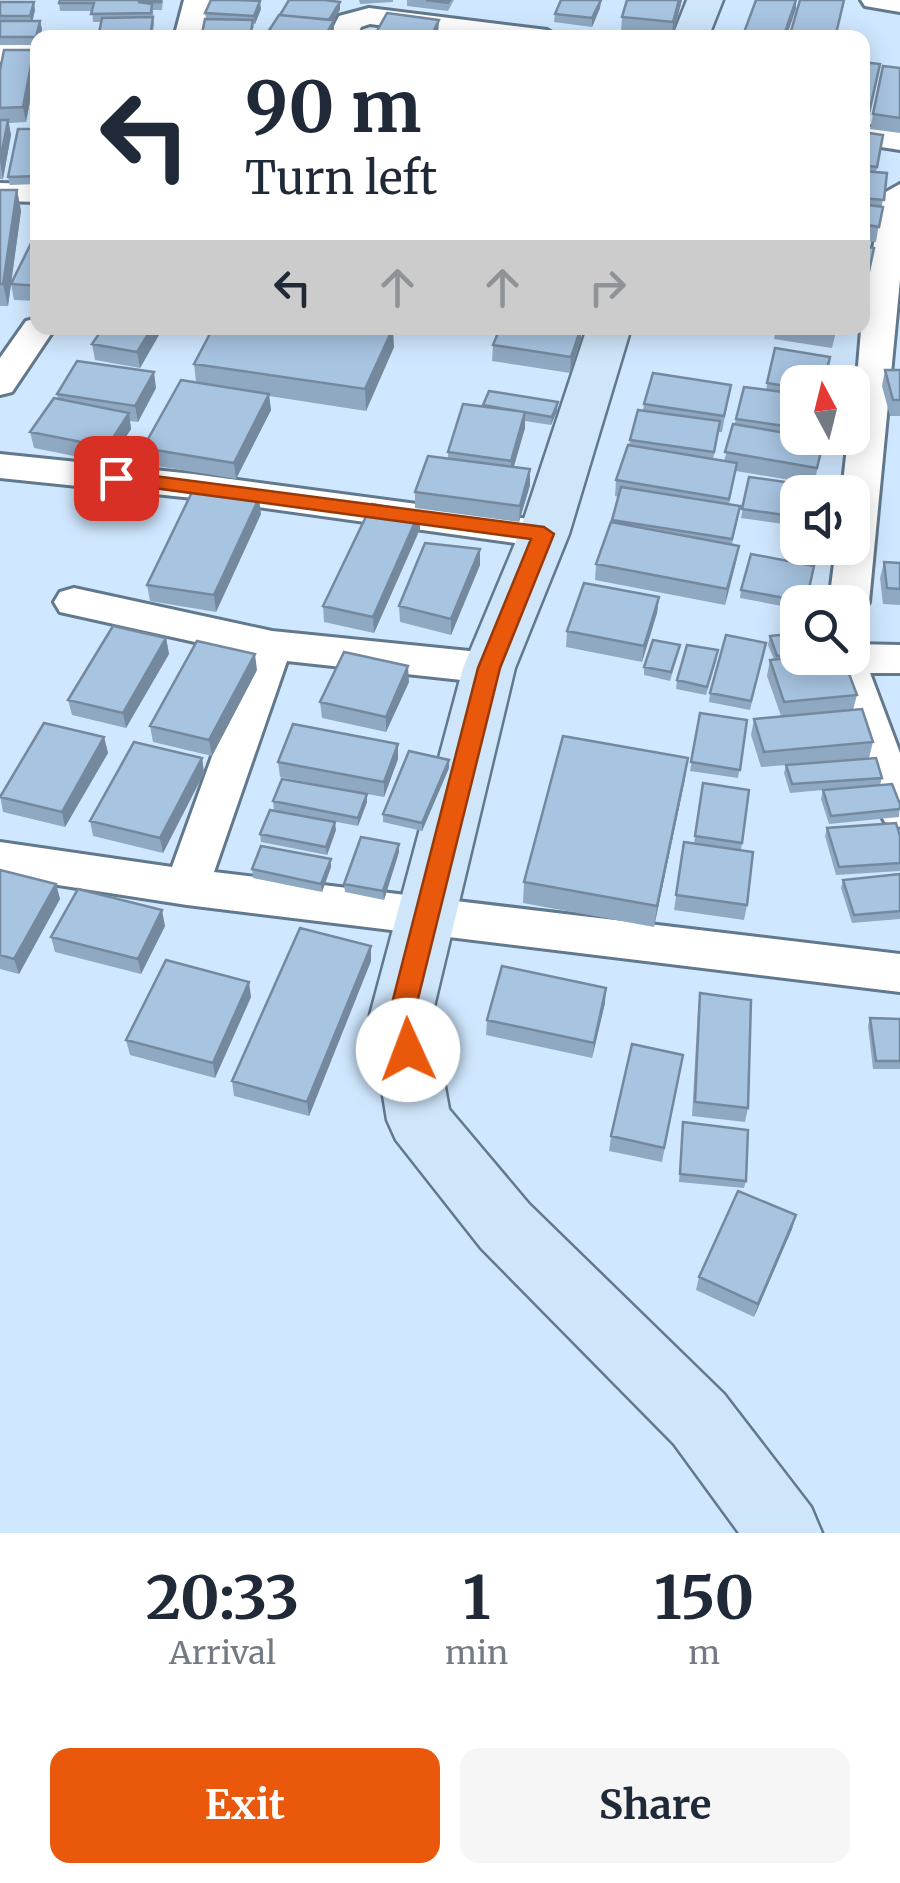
<!DOCTYPE html>
<style>
:root{--surface:#fff;--page:#f6f6f7;--text:#1f2937;--muted:#747a83;--accent:#ea580c}
body{margin:0;font-family:Merriweather,serif;background:var(--page);color:var(--text);height:100vh;display:flex;flex-direction:column;font-size:38px;white-space:nowrap}
*{box-sizing:border-box;margin:0}
p{font-size:32px;color:var(--muted)}
.icon{flex:none;width:55px;height:55px;fill:none;stroke:currentColor;stroke-width:2;stroke-linecap:round;stroke-linejoin:round}
.map{position:relative;height:1533px;overflow:hidden}
.sheet{display:flex;flex-direction:column;background:var(--surface);flex:1}
.sheet>*{flex:none}
.top-card{position:absolute;left:30px;top:30px;width:840px;height:305px;border-radius:20px;box-shadow:0 5px 25px #0003;background:#fff;color:var(--text);overflow:hidden}
.needle{width:65px;rotate:353deg}
.tools{position:absolute;left:780px;top:365px;display:grid;gap:20px}
.tools a{display:grid;place-items:center;width:90px;height:90px;border-radius:20px;background:var(--surface);box-shadow:0 5px 25px #0003;font-size:50px}
.pin{position:absolute;display:grid;place-items:center;width:85px;height:85px;color:#fff;margin:-42px;border-radius:20px;box-shadow:0 5px 15px #0006}
.me{position:absolute;width:110px;margin:-55px;rotate:358deg;stroke-linejoin:round;filter:drop-shadow(0 0 8px #0008)}
.turn{display:flex;align-items:center;gap:35px;height:210px;padding:0 50px;font-size:45px}
.turn .icon{width:130px;height:130px;stroke-width:2.5}
.turn b{display:block;font-size:70px;line-height:85px}
.lanes{display:flex;align-items:center;height:95px;padding:0 50px;background:#0003;justify-content:center;gap:50px;direction:ltr}
.lanes .off{opacity:.35}
.eta{display:flex;justify-content:space-evenly;align-items:center;height:170px;text-align:center}
.eta b{font-size:60px;font-weight:700;line-height:70px}
.cta{display:flex;gap:20px;margin-top:auto;padding:20px 50px}
.cta a{flex:1;height:115px;border-radius:20px;background:var(--accent);color:#fff;font-size:40px;font-weight:700;line-height:115px;text-align:center}
.cta a+a{background:var(--page);color:var(--text)}
.map>svg:first-child{display:block}
</style>
<div class="map">
<svg width="900" height="1533" viewBox="0 0 900 1533">
<rect width="100%" height="100%" fill="#d0e8ff"/>
<g fill="none" stroke-linecap="round" stroke-linejoin="round">
<defs>
<path id="street" d="M 184,0 L 212,0 L 202,38 L 174,38 Z
M 861,0 L 900,0 L 900,12 L 865,6 Z
M 369,8 L 547,30 L 561,38 L 475,38 L 370,24 L 361,27 L 356,38 L 328,38 L 339,16 Z
M 0,44 L 38,44 L 38,62 L 0,62 Z
M 862,126 L 900,132 L 900,150 L 862,144 Z
M 0,183 L 38,184 L 38,202 L 0,201 Z
M 900,184 L 900,280 L 869,602 L 863,612 L 852,615 L 852,602 L 829,602 L 836,548 L 852,548 L 852,492 L 842,492 L 848,438 L 852,438 L 864,294 L 884,193 Z
M 38,318 L 38,328 L 55,328 L 12,392 L 0,395 L 0,358 L 26,321 Z
M 0,454 L 193,474 L 544,521 L 557,525 L 563,534 L 557,543 L 544,547 L 193,498 L 0,478 Z
M 74,588 L 272,631 L 489,653 L 503,658 L 509,668 L 503,678 L 489,683 L 287,661 L 214,872 L 900,954 L 900,992 L 187,905 L 0,876 L 0,842 L 172,867 L 249,654 L 60,612 L 54,602 L 60,592 Z
M 852,644 L 900,645 L 900,673 L 870,673 L 900,753 L 900,827 L 885,822 L 878,810 L 824,658 L 852,658 Z"/>
<path id="secondary" d="M 687,0 L 723,0 L 708,38 L 672,38 Z
M 587,328 L 631,328 L 569,534 L 515,668 L 432,1015 L 449,1109 L 529,1204 L 724,1394 L 811,1507 L 822,1533 L 739,1533 L 674,1444 L 481,1248 L 396,1140 L 387,1120 L 370,1015 L 463,668 L 519,534 Z"/>
</defs>
<use href="#street" stroke="#62788c" stroke-width="6"/>
<use href="#secondary" stroke="#62788c" stroke-width="5"/>
<use href="#street" fill="#fff" fill-rule="evenodd"/>
<use href="#secondary" fill="#cee5fa" fill-rule="evenodd"/>
</g>
<path fill="#90a9c2" d="M 163,0 L 162,10 L 153,10 L 154,25 L 152,38 L 98,38 L 102,22 L 93,22 L 92,11 L 60,11 L 59,3 Z
M 359,0 L 393,0 L 393,2 L 360,4 Z
M 407,0 L 454,0 L 448,11 L 407,6 Z
M 601,0 L 600,8 L 592,27 L 554,22 L 555,14 Z
M 627,0 L 682,0 L 672,38 L 621,32 L 622,17 Z
M 0,2 L 35,10 L 32,21 L 42,29 L 40,38 L 38,38 L 38,45 L 0,45 Z
M 261,9 L 255,24 L 253,24 L 254,28 L 206,19 L 205,13 Z
M 862,62 L 880,64 L 866,128 L 862,128 Z
M 37,65 L 26,122 L 9,123 L 11,135 L 3,179 L 0,179 L 0,70 Z
M 883,66 L 900,68 L 900,133 L 870,129 Z
M 38,129 L 38,184 L 10,185 L 8,177 Z
M 862,132 L 883,135 L 876,172 L 887,173 L 876,242 L 862,241 Z
M 0,190 L 17,190 L 21,211 L 11,283 L 38,229 L 38,301 L 14,300 L 11,284 L 8,306 L 0,306 Z
M 862,246 L 874,248 L 866,284 L 862,284 Z
M 163,328 L 140,368 L 95,360 L 92,344 Z
M 712,328 L 761,328 L 759,335 Z
M 776,328 L 837,328 L 832,348 L 774,339 Z
M 581,339 L 570,373 L 492,361 L 493,345 Z
M 394,347 L 366,411 L 269,396 L 271,410 L 236,479 L 145,464 L 143,448 L 196,382 L 194,364 Z
M 775,348 L 798,382 L 798,438 L 824,439 L 814,484 L 736,471 L 729,504 L 737,522 L 732,544 L 739,546 L 736,562 L 725,605 L 595,580 L 596,564 L 612,522 L 618,497 L 615,496 L 616,480 L 629,445 L 630,440 L 643,410 L 644,404 L 731,385 L 722,432 L 719,432 L 713,459 L 724,461 L 736,419 L 766,390 Z
M 885,370 L 900,370 L 900,416 L 890,416 L 882,386 Z
M 156,388 L 138,422 L 130,421 L 131,429 L 109,463 L 34,448 L 30,432 L 58,399 L 57,394 Z
M 483,406 L 557,411 L 551,425 L 525,421 L 525,428 L 513,467 L 530,485 L 519,522 L 415,508 L 415,492 L 448,458 L 448,452 Z
M 749,477 L 798,492 L 798,526 L 741,518 Z
M 419,513 L 420,529 L 374,633 L 324,622 L 323,606 Z
M 261,514 L 216,612 L 150,601 L 147,585 Z
M 480,549 L 480,565 L 451,635 L 400,622 L 399,606 Z
M 884,562 L 900,563 L 900,605 L 883,604 L 880,578 Z
M 741,590 L 806,602 L 798,602 L 798,609 L 740,598 Z
M 659,597 L 657,613 L 642,662 L 566,647 L 567,631 Z
M 798,633 L 798,658 L 857,695 L 853,710 L 873,742 L 869,758 L 882,778 L 880,785 L 900,804 L 899,817 L 829,824 L 821,799 L 823,790 L 790,793 L 784,773 L 786,765 L 761,767 L 751,735 L 754,719 L 781,716 L 767,676 L 770,660 L 774,659 L 768,645 L 770,636 Z
M 166,638 L 169,654 L 126,728 L 72,715 L 68,700 Z
M 766,643 L 750,710 L 709,702 L 710,693 Z
M 678,654 L 670,681 L 644,675 L 644,667 Z
M 717,659 L 706,695 L 676,689 L 677,680 Z
M 257,670 L 212,756 L 153,742 L 150,726 Z
M 409,682 L 386,732 L 322,718 L 320,702 Z
M 700,713 L 747,720 L 738,778 L 690,771 Z
M 104,737 L 108,753 L 65,827 L 3,812 L 0,795 Z
M 202,758 L 204,773 L 163,853 L 93,836 L 90,821 Z
M 398,759 L 384,797 L 367,794 L 367,802 L 358,826 L 274,810 L 273,801 L 356,792 L 280,777 L 278,762 Z
M 449,768 L 422,831 L 383,822 L 383,814 Z
M 685,779 L 654,927 L 523,903 L 524,882 Z
M 703,783 L 749,790 L 741,850 L 747,905 L 744,920 L 674,910 L 684,842 L 694,843 Z
M 827,828 L 900,836 L 900,871 L 836,875 L 825,836 Z
M 336,830 L 327,855 L 261,842 L 260,834 Z
M 399,844 L 399,852 L 384,900 L 345,892 L 344,884 Z
M 331,859 L 331,867 L 322,892 L 253,878 L 252,869 Z
M 0,870 L 56,884 L 60,899 L 19,974 L 0,969 Z
M 900,874 L 900,919 L 852,923 L 841,888 L 843,880 Z
M 165,926 L 141,974 L 55,952 L 51,937 Z
M 371,946 L 371,961 L 309,1116 L 234,1096 L 232,1081 Z
M 700,993 L 748,1108 L 745,1122 L 692,1116 L 698,1008 Z
M 251,997 L 215,1078 L 130,1055 L 126,1040 Z
M 605,1003 L 592,1058 L 486,1035 L 487,1020 Z
M 870,1018 L 900,1019 L 900,1069 L 873,1069 L 868,1026 Z
M 683,1055 L 662,1162 L 609,1151 L 611,1136 Z
M 683,1122 L 746,1181 L 744,1188 L 679,1182 Z
M 796,1215 L 792,1229 L 754,1317 L 696,1290 L 699,1277 Z"/>
<path fill="#75899e" d="M 601,0 L 600,8 L 592,27 L 592,18 Z
M 679,0 L 682,0 L 672,38 L 673,22 Z
M 796,0 L 796,9 L 786,38 L 783,38 Z
M 260,1 L 261,9 L 255,24 L 254,16 Z
M 34,2 L 35,10 L 32,24 L 30,16 Z
M 340,2 L 340,10 L 328,29 L 328,21 Z
M 334,20 L 334,38 L 324,38 Z
M 439,20 L 438,38 L 430,38 Z
M 40,21 L 42,29 L 40,38 L 38,38 L 38,43 L 36,37 Z
M 34,50 L 37,65 L 26,122 L 23,107 Z
M 8,120 L 11,135 L 3,179 L 0,161 Z
M 17,190 L 21,211 L 8,306 L 3,284 Z
M 152,328 L 163,328 L 140,368 L 137,352 Z
M 393,328 L 394,347 L 366,411 L 365,389 Z
M 581,328 L 581,339 L 570,373 L 571,357 Z
M 154,372 L 156,388 L 138,422 L 135,406 Z
M 269,394 L 271,410 L 236,479 L 234,463 Z
M 558,402 L 557,411 L 551,425 L 552,417 Z
M 525,412 L 525,428 L 511,477 L 511,461 Z
M 129,413 L 131,429 L 109,463 L 107,447 Z
M 530,469 L 530,485 L 519,522 L 520,506 Z
M 259,498 L 261,514 L 216,612 L 214,595 Z
M 419,513 L 420,529 L 374,633 L 373,617 Z
M 739,546 L 736,562 L 725,605 L 727,589 Z
M 480,549 L 480,565 L 451,635 L 451,619 Z
M 659,597 L 657,613 L 642,662 L 644,646 Z
M 166,638 L 169,654 L 126,728 L 123,713 Z
M 255,654 L 257,670 L 212,756 L 209,740 Z
M 408,666 L 409,682 L 386,732 L 386,717 Z
M 104,737 L 108,753 L 65,827 L 62,812 Z
M 398,744 L 398,759 L 384,797 L 384,782 Z
M 202,758 L 204,773 L 163,853 L 160,838 Z
M 688,758 L 685,779 L 654,927 L 657,906 Z
M 449,760 L 449,768 L 422,831 L 422,823 Z
M 367,794 L 367,802 L 358,826 L 358,818 Z
M 335,822 L 336,830 L 327,855 L 326,847 Z
M 399,844 L 399,852 L 384,900 L 383,891 Z
M 331,859 L 331,867 L 322,892 L 321,884 Z
M 56,884 L 60,899 L 19,974 L 14,959 Z
M 162,910 L 165,926 L 141,974 L 138,959 Z
M 371,946 L 371,961 L 309,1116 L 307,1102 Z
M 249,982 L 251,997 L 215,1078 L 213,1063 Z
M 606,988 L 605,1003 L 592,1058 L 594,1043 Z
M 796,1215 L 792,1229 L 754,1317 L 758,1304 Z"/>
<path fill="#a7c4e1" stroke="#75899e" stroke-width="2.5" d="M 60,0 L 161,0 L 161,2 L 138,2 L 152,4 L 151,13 L 91,14 L 94,3 L 59,3 Z
M 211,0 L 237,0 L 260,1 L 254,16 L 205,13 Z
M 289,0 L 325,0 L 340,2 L 329,20 L 280,15 Z
M 426,0 L 450,0 L 448,3 Z
M 561,0 L 601,0 L 592,18 L 555,14 Z
M 627,0 L 679,0 L 673,22 L 622,17 Z
M 756,0 L 796,0 L 783,38 L 742,38 Z
M 800,0 L 844,0 L 835,38 L 789,38 Z
M 0,2 L 34,2 L 30,16 L 0,16 Z
M 387,13 L 439,20 L 430,38 L 373,38 Z
M 279,15 L 334,20 L 324,38 L 264,38 Z
M 153,17 L 150,38 L 98,38 L 102,18 Z
M 205,19 L 253,20 L 250,38 L 201,38 Z
M 0,21 L 40,21 L 36,37 L 0,37 Z
M 4,50 L 34,50 L 23,107 L 0,108 L 0,70 Z
M 862,62 L 880,64 L 869,113 L 862,112 Z
M 883,66 L 900,68 L 900,118 L 873,114 Z
M 0,120 L 8,120 L 0,161 Z
M 18,129 L 38,129 L 38,176 L 8,177 Z
M 862,132 L 883,135 L 877,167 L 862,165 Z
M 862,171 L 887,173 L 884,200 L 862,198 Z
M 0,190 L 17,190 L 3,284 L 0,284 Z
M 862,204 L 883,207 L 879,227 L 862,224 Z
M 38,229 L 38,286 L 11,284 Z
M 862,246 L 874,248 L 868,276 L 862,275 Z
M 103,328 L 152,328 L 137,352 L 92,344 Z
M 213,328 L 393,328 L 365,389 L 194,364 Z
M 500,328 L 581,328 L 571,357 L 493,345 Z
M 805,328 L 836,328 L 835,332 Z
M 775,348 L 830,357 L 824,382 L 798,382 L 798,388 L 767,383 Z
M 77,361 L 154,372 L 135,406 L 57,394 Z
M 885,370 L 900,370 L 900,400 L 893,400 Z
M 653,373 L 731,385 L 724,416 L 644,404 Z
M 181,380 L 269,394 L 234,463 L 143,448 Z
M 744,387 L 798,394 L 798,428 L 736,419 Z
M 489,391 L 558,402 L 552,417 L 483,405 Z
M 54,398 L 129,413 L 107,447 L 30,432 Z
M 463,404 L 525,412 L 511,461 L 448,452 Z
M 638,410 L 720,421 L 714,452 L 630,440 Z
M 733,424 L 798,435 L 798,438 L 824,439 L 817,468 L 725,452 Z
M 628,445 L 737,463 L 729,499 L 616,480 Z
M 428,456 L 530,469 L 520,506 L 415,492 Z
M 749,477 L 807,485 L 806,492 L 798,492 L 798,517 L 742,509 Z
M 621,487 L 740,506 L 732,539 L 612,520 Z
M 194,488 L 259,498 L 214,595 L 147,585 Z
M 372,504 L 419,513 L 373,617 L 323,606 Z
M 611,522 L 739,546 L 727,589 L 596,564 Z
M 425,543 L 480,549 L 451,619 L 399,606 Z
M 751,554 L 814,566 L 806,602 L 741,590 Z
M 884,562 L 900,563 L 900,589 L 887,588 Z
M 584,583 L 659,597 L 644,646 L 567,631 Z
M 113,626 L 166,638 L 123,713 L 68,700 Z
M 798,633 L 798,654 L 777,656 L 770,636 Z
M 726,635 L 766,643 L 751,701 L 710,693 Z
M 653,640 L 680,645 L 671,672 L 644,667 Z
M 197,641 L 255,654 L 209,740 L 150,726 Z
M 687,645 L 718,650 L 707,687 L 677,680 Z
M 344,652 L 408,666 L 386,717 L 320,702 Z
M 798,657 L 843,658 L 857,695 L 784,702 L 770,660 Z
M 862,709 L 873,742 L 764,752 L 754,719 Z
M 700,713 L 747,720 L 740,770 L 691,762 Z
M 44,723 L 104,737 L 62,812 L 0,797 Z
M 293,724 L 398,744 L 384,782 L 278,762 Z
M 563,736 L 688,758 L 657,906 L 524,882 Z
M 134,742 L 202,758 L 160,838 L 90,821 Z
M 409,751 L 449,760 L 422,823 L 383,814 Z
M 876,758 L 882,778 L 792,784 L 786,765 Z
M 282,779 L 367,794 L 358,818 L 273,801 Z
M 703,783 L 749,790 L 742,843 L 695,836 Z
M 892,784 L 900,804 L 900,809 L 831,816 L 823,790 Z
M 270,810 L 335,822 L 326,847 L 260,834 Z
M 896,823 L 900,836 L 900,863 L 839,867 L 827,828 Z
M 361,837 L 399,844 L 383,891 L 344,884 Z
M 684,842 L 753,852 L 747,905 L 676,895 Z
M 261,846 L 331,859 L 321,884 L 252,869 Z
M 0,870 L 56,884 L 14,959 L 0,955 Z
M 900,874 L 900,911 L 854,915 L 843,880 Z
M 78,889 L 162,910 L 138,959 L 51,937 Z
M 300,928 L 371,946 L 307,1102 L 232,1081 Z
M 166,960 L 249,982 L 213,1063 L 126,1040 Z
M 502,966 L 606,988 L 594,1043 L 487,1020 Z
M 700,993 L 751,1000 L 748,1108 L 695,1102 Z
M 870,1018 L 900,1019 L 900,1061 L 876,1061 Z
M 632,1044 L 683,1055 L 664,1148 L 611,1136 Z
M 683,1122 L 748,1130 L 746,1181 L 680,1174 Z
M 738,1191 L 796,1215 L 758,1304 L 699,1277 Z"/>
<path fill="#ea580c" stroke="#983908" stroke-width="2.5" d="M 116,471 L 544,527 L 554,534 L 500,668 L 414,1015 L 420,1050 L 417,1058 L 398,1058 L 389,1015 L 478,668 L 531,539 L 109,482 L 106,478 Z"/>
</svg>
<div class="tools">
<a><svg class="needle" viewBox="-14 -14 28 28"><path d="M0-13l5 13h-10z" fill="#e53935"/><path d="M0 13l5-13h-10z" fill="#747a83"/></svg></a>
<a><svg class="icon" aria-label="sound" viewBox="0 0 24 24"><path d="M4 9h4l5-4v14l-5-4H4zM17 9q2 3 0 6"/></svg></a>
<a><svg class="icon" aria-label="search" viewBox="0 0 24 24"><circle cx="10" cy="10" r="6"/><path d="M15 15l6 6"/></svg></a>
</div>
<div class="pin" style="left:116px;top:478px;background:#d93025"><svg class="icon" aria-label="arrive" viewBox="0 0 24 24"><path d="M6 21V4h12l-3 4 3 4H6"/></svg></div>
<svg class="me" style="left:408px;top:1050px" viewBox="-20 -20 40 40"><circle r="19" fill="#fff"/><path d="M0-13L10 11 0 6-10 11z" fill="#ea580c"/></svg>
<div class="top-card">
<div class="turn"><svg class="icon" aria-label="left" viewBox="0 0 24 24"><path d="M17 20v-9H6M10 6l-5 5 5 5"/></svg><div><b>90 m</b>Turn left</div></div>
<div class="lanes"><svg class="icon" aria-label="left" viewBox="0 0 24 24"><path d="M17 20v-9H6M10 6l-5 5 5 5"/></svg><svg class="icon off" aria-label="ahead" viewBox="0 0 24 24"><path d="M12 20V5M6 11l6-6 6 6"/></svg><svg class="icon off" aria-label="ahead" viewBox="0 0 24 24"><path d="M12 20V5M6 11l6-6 6 6"/></svg><svg class="icon off" aria-label="right" viewBox="0 0 24 24"><path d="M7 20v-9h11M14 6l5 5-5 5"/></svg></div>
</div>
</div>
<section class="sheet">
<div class="eta">
<div><b>20:33</b><p>Arrival</p></div>
<div><b>1</b><p>min</p></div>
<div><b>150</b><p>m</p></div>
</div>
<div class="cta"><a>Exit</a><a>Share</a></div>
</section>
